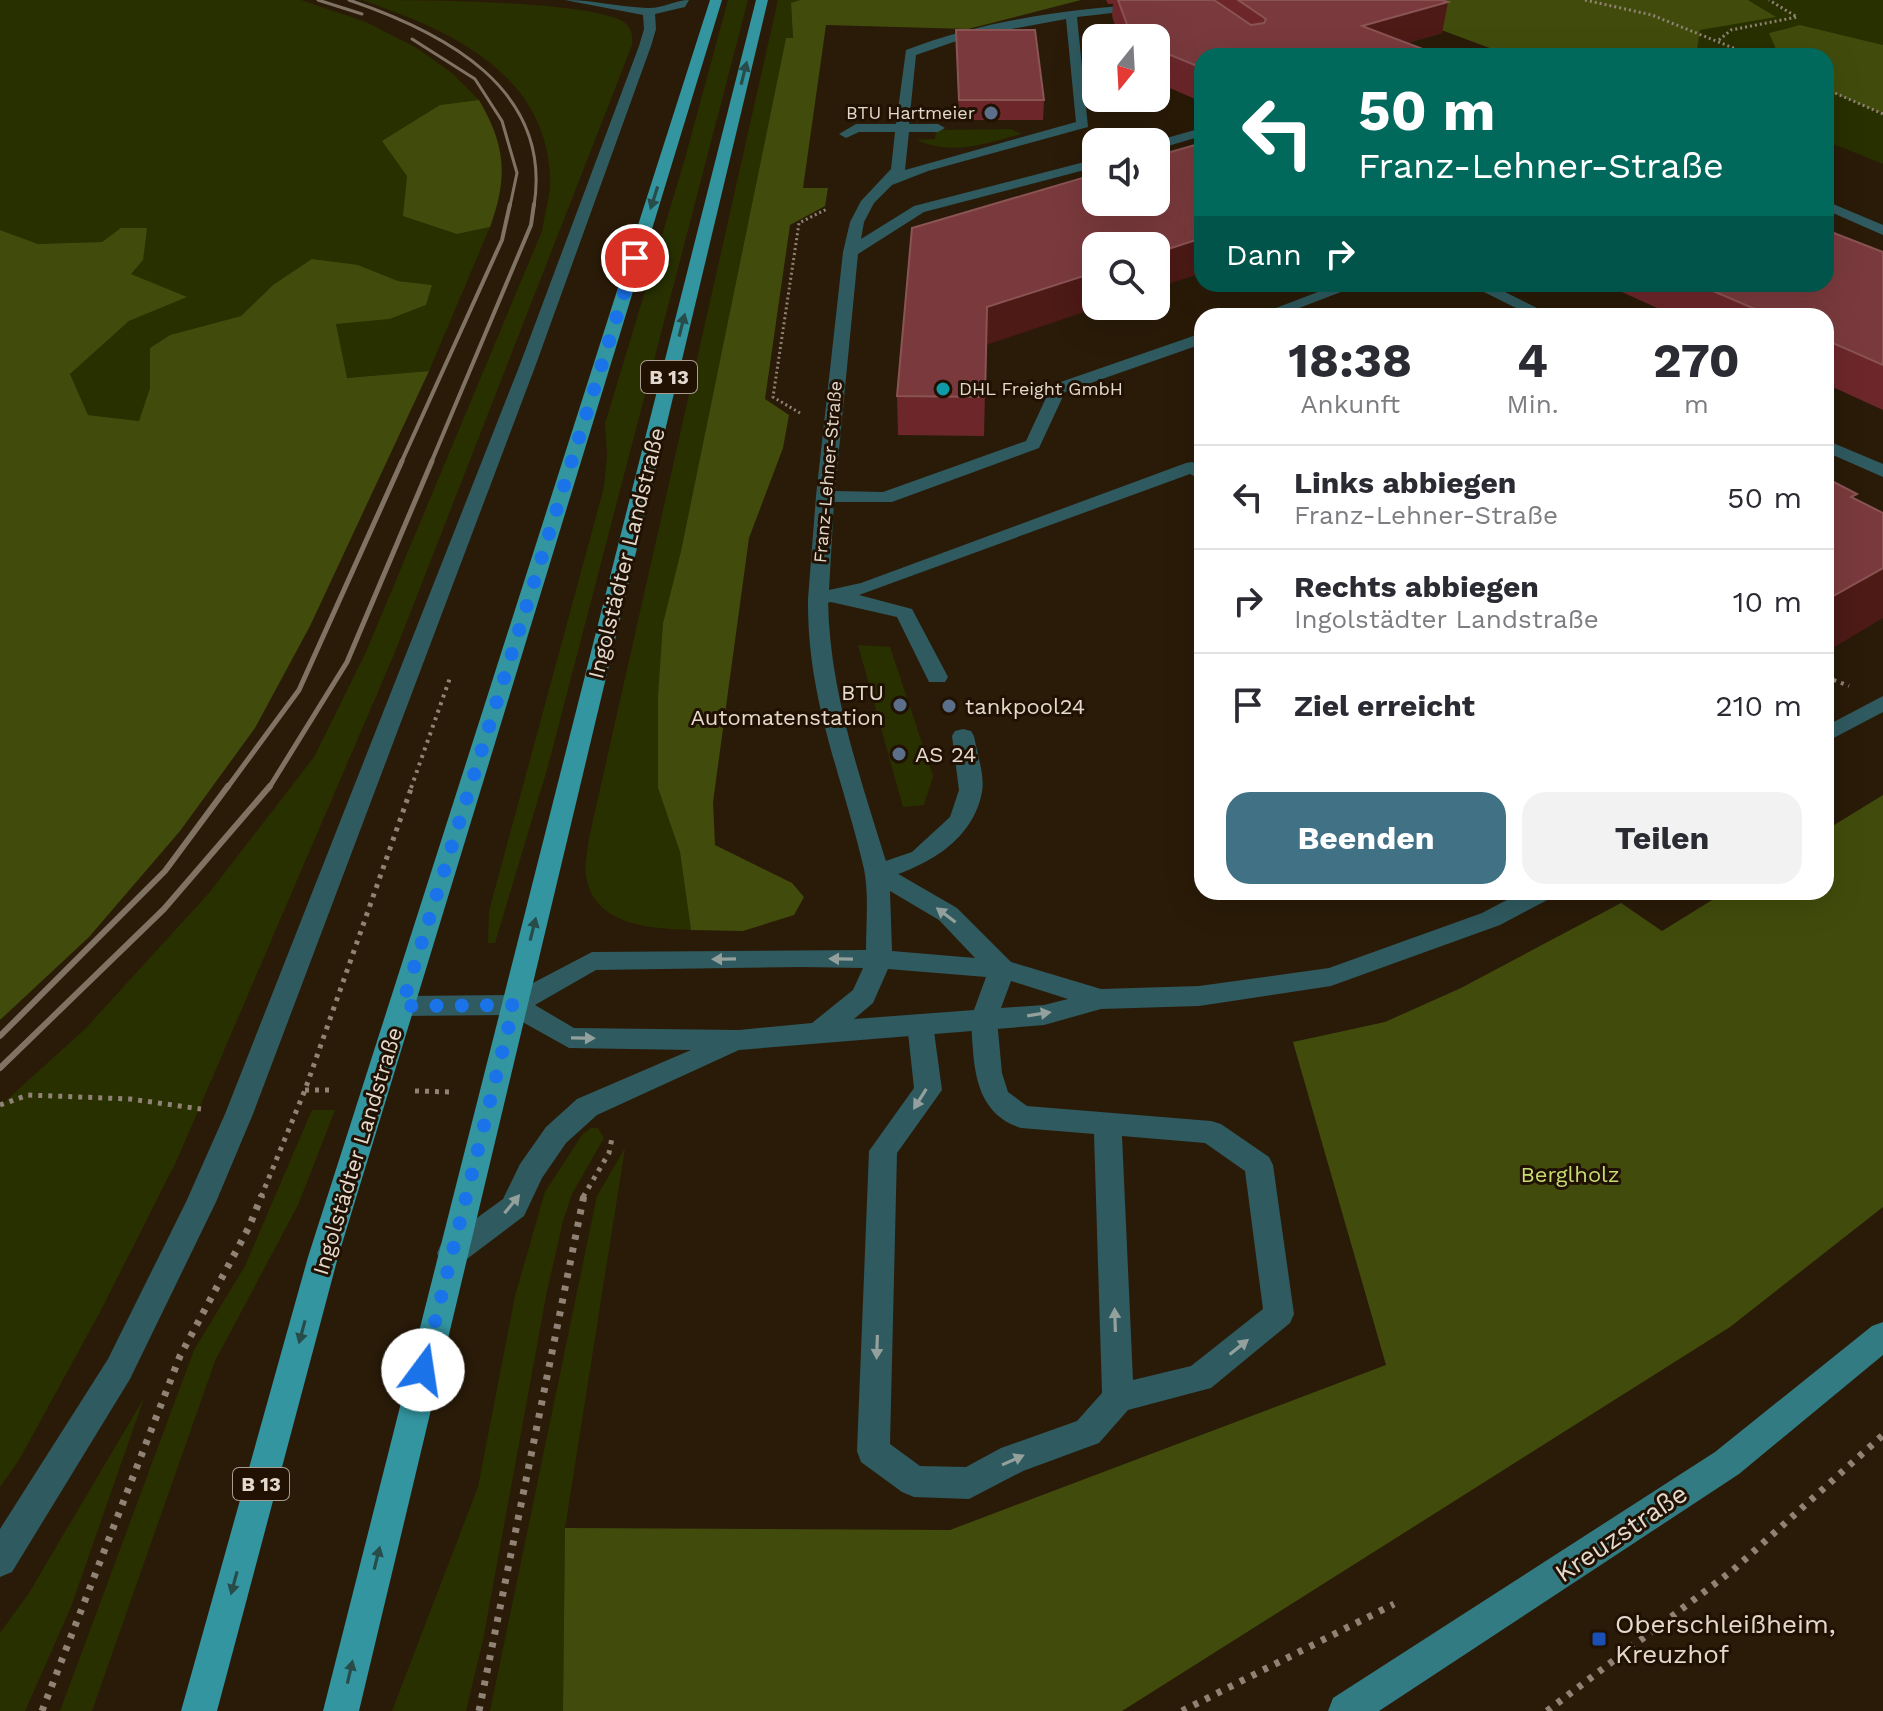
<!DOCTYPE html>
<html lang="de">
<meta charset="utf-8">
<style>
:root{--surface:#fff;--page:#f2f2f3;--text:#2b2b33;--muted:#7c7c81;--line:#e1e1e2;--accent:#417184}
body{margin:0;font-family:"Work Sans",sans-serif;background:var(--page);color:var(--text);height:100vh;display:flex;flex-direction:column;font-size:30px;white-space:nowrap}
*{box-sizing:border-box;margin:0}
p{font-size:26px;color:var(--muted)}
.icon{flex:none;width:44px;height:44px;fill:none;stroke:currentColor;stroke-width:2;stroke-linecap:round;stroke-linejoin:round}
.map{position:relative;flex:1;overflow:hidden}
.details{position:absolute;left:1194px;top:308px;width:640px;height:592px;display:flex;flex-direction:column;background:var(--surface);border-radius:24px;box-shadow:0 8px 32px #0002}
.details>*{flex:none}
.hud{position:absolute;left:1194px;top:48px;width:640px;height:244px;border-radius:24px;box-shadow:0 8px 32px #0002;background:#00695c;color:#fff;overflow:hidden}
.needle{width:52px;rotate:198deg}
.buttons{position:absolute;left:1082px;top:24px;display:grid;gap:16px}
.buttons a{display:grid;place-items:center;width:88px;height:88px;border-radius:16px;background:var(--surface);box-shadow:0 8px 32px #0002;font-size:40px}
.pin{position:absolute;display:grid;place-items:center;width:68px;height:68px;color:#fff;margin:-34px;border:4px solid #fff;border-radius:50%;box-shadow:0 2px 8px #0007}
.me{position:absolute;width:88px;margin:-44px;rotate:14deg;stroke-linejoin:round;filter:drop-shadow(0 0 6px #0008)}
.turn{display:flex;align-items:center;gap:28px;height:168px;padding:0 32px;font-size:36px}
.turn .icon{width:104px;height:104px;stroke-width:2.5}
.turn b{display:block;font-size:56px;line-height:68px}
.then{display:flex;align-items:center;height:76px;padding:0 32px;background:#0003;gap:16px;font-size:30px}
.eta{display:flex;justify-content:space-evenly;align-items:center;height:136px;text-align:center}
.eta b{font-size:48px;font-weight:700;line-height:56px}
.button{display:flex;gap:16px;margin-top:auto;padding:16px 32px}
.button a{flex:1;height:92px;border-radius:24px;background:var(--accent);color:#fff;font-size:32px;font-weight:700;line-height:92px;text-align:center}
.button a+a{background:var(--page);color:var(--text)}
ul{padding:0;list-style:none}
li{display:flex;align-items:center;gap:24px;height:104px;padding:0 32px;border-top:2px solid var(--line)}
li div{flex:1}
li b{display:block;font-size:30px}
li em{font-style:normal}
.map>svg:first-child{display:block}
</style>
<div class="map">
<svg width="1883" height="1711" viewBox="0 0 1883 1711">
<rect width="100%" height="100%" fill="#2a1b08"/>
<path fill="#283000" d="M 0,0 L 301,0 L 366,22 L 415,47 L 452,73 L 479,100 L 440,105 L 457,234 L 490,227 L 429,371 L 346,378 L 336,323 L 391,319 L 426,305 L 432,285 L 398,281 L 358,265 L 273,285 L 241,316 L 170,335 L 150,348 L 150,388 L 139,421 L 88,415 L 70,374 L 129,321 L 186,297 L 131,274 L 122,228 L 102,242 L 38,244 L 0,230 Z
M 362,0 C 409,0 594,0 625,23 C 632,29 633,36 632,45 L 395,652 L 177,1160 L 100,1312 L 19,1460 L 0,1487 L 0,1106 L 85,1029 L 209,893 L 314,757 L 366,652 L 542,231 C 545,213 551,194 550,176 C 545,71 448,30 362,0 Z
M 728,0 L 748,0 L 548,766 L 495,943 L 488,943 L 489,911 L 604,487 L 607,455 L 605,424 L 684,162 Z
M 778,0 L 800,0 L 791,4 L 793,38 L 786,38 L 681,551 L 663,623 L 658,788 L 680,852 L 691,930 C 650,928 593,926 586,875 C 584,864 588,850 589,838 Z
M 1748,0 L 1883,0 L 1883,45 L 1800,25 L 1770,33 L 1779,56 L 1696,56 L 1699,30 L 1774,16 Z
M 1826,90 L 1883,114 L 1883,164 L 1826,141 Z
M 1011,129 L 1021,134 C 985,144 953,156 917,140 L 935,139 L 936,130 Z
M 858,645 L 890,647 L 933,776 L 924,805 L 903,807 Z
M 312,1110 L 335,1110 L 298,1205 L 215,1361 L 92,1711 L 60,1711 L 194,1350 L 245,1266 Z
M 591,1128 L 598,1128 L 604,1138 L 572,1194 L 563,1221 L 547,1291 L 483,1640 L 466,1711 L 392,1711 L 478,1487 L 515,1296 L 545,1192 L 582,1135 Z
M 625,1148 L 565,1528 L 563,1711 L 490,1711 L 597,1196 Z
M 144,1398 L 71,1607 L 25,1711 L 0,1711 L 0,1633 L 29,1593 Z"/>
<path fill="#414c0c" d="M 800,0 L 1081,0 L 968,29 L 826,25 L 803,188 L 828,188 L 825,206 L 790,225 L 765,399 L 789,415 L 783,448 L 749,538 L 713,802 L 715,845 L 792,883 L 804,897 L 794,915 L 743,931 L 691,930 L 680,852 L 658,788 L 658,697 L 663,623 L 681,551 L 786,38 L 793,38 L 791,3 Z
M 1361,0 L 1748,0 L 1776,17 L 1700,30 L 1696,56 L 1511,56 Z
M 1800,25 L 1883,45 L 1883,114 L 1826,90 L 1826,56 L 1779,56 L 1769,33 Z
M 479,100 C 506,146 508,178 490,227 L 457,234 L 403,216 L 407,176 L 382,141 L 440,105 Z
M 121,228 L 147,228 L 143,260 L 131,274 L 187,297 L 129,321 L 70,374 L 88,415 L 139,421 L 150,388 L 150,348 L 170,335 L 241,316 L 273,285 L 312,259 L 358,265 L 398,281 L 432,285 L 426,305 L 390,319 L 336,324 L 347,378 L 429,371 L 310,626 L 255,728 L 180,831 L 89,937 L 0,1020 L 0,230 L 38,244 L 102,242 Z
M 1883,795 L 1883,1207 L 1730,1327 L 1122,1711 L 563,1711 L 565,1528 L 950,1530 L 1386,1365 L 1293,1042 L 1385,1022 L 1461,988 L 1621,903 L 1662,931 L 1725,892 L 1826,892 L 1826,830 Z"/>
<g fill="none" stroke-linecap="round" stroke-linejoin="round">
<path stroke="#908375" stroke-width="3" stroke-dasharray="2 3" stroke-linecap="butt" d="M 1585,0 L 1652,15 L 1753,56
M 1719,40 L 1731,30 L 1797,17 L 1769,0
M 1826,89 L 1883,114
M 800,413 L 773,397 L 799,223 L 827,209"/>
<path stroke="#908375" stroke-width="4" stroke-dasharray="3 5" stroke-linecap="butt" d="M 1826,677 L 1849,686
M 411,788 L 451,675"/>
<path stroke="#908375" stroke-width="5" stroke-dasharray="4 6" stroke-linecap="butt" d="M 305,1090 L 333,1090
M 415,1091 L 453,1092
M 0,1105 L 28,1095 L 130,1099 L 201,1109
M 261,1197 L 305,1090 L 412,786
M 583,1197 L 609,1153 L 612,1138"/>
<path stroke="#908375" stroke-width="7" stroke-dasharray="5 8" stroke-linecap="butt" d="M 42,1711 L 180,1356 L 249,1227 L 262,1195
M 479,1711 L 584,1195
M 1182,1711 L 1394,1604
M 1547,1711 L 1733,1570 L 1883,1435"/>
<path fill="#2f5a5f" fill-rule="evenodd" d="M 1144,4 L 1150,7 L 1148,9 L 1077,17 L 1088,127 L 928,171 L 892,185 L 874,203 L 864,222 L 861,239 L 914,206 L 1096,159 L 1096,167 L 924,212 L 858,254 L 835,491 L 883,492 L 1026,441 L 1052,385 L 1202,333 L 1202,344 L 1065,392 L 1039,448 L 892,502 L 834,502 L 829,590 L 861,583 L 1186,463 L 1192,462 L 1202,466 L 1202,480 L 1190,474 L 859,595 L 912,609 L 948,677 L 945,682 L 929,682 L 897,617 L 831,602 L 818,605 L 808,599 L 816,496 L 843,252 L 850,222 L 861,201 L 891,169 L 895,132 L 859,132 L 846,138 L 839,134 L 856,124 L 896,124 L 906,50 C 982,21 1063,10 1144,4 ZM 1066,19 L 1076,122 L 905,170 L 909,132 L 938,132 L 945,128 L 938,124 L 909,124 L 916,55 L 968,37 Z
M 1202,128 L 1202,136 L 1161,148 L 1156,149 L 1156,142 L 1152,142 Z
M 1826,201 L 1883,225 L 1883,235 L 1826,210 Z
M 1339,284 L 1362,284 L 1278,316 L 1255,316 Z
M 1468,284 L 1489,284 L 1553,316 L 1532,316 Z
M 1826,440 L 1883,464 L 1883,477 L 1826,452 Z
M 963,729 L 971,731 L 974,736 C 977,753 985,776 982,792 C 972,844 922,868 877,881 L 868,879 L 865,873 L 868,867 L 912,852 L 950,817 L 959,790 L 952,736 L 955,731 Z
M 984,1010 L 993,1013 L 997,1020 L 1002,1073 L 1008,1092 L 1027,1106 L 1211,1121 L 1221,1124 L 1269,1157 L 1273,1165 L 1294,1314 L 1290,1323 L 1211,1388 L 1128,1410 L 1099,1443 L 1023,1471 L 969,1499 L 914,1497 L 902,1492 L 861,1462 L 857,1451 L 869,1151 L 914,1088 L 907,1024 L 911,1017 L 920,1014 L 929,1017 L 933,1024 L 942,1090 L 897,1153 L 890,1444 L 920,1466 L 966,1467 L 1001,1448 L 1077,1421 L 1102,1393 L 1094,1134 L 1021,1128 C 972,1112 974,1063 971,1020 L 975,1013 ZM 1122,1136 L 1205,1143 L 1245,1171 L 1263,1309 L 1191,1366 L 1133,1380 Z"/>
<path fill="#2f5a5f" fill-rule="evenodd" d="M 565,0 C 593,0 619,7 647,8 C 662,9 675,0 689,0 L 685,7 L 655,14 L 656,29 L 651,46 L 535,367 L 253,1114 L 216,1202 L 130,1379 L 12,1572 L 0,1577 L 0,1529 L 108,1359 L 186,1202 L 225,1114 L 519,367 L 639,46 L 644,29 L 643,15 Z
M 818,593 L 828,599 C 829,692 861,779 888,868 L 957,908 L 1011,962 L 1101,989 L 1199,986 L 1329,968 L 1482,913 L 1522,892 L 1554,892 L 1551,898 L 1500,925 L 1331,986 L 1199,1006 L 1101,1009 L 1044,1025 L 739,1050 L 597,1115 L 566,1143 L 542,1178 L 524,1216 L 463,1262 L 452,1266 L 441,1262 L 437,1253 L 441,1244 L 503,1199 L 520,1164 L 546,1127 L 577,1099 L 691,1050 L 569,1048 L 510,1015 L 402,1016 L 393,1013 L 389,1006 L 393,999 L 402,996 L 510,995 L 592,952 L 866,950 C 866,924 869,894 864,869 C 842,774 807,700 808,599 ZM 890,891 L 939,920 L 975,958 L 892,951 ZM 802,967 L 863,968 L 853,990 L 812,1023 L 739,1030 L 574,1028 L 535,1005 L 596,970 ZM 888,969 L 986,977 L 974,1010 L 854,1019 L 873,1003 ZM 1011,981 L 1068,999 L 1044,1005 L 1001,1008 Z
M 1883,696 L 1883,712 L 1826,742 L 1826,726 Z"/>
<path fill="#337b83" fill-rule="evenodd" d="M 1883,1322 L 1883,1355 L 1739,1474 L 1379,1711 L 1328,1711 L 1333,1698 L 1715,1452 L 1872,1326 Z"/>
<path fill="#3295a0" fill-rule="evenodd" d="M 710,0 L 722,0 L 338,1257 L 217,1711 L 181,1711 L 308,1257 Z
M 756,0 L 768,0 L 359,1711 L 323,1711 Z"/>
<path stroke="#807364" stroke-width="3" d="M 318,0 L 362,14
M 349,0 C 443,32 553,88 534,206
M 412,39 L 475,79 L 502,121 L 517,173 L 510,206"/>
<path stroke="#807364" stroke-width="4" d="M 401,463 L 502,240 L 510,204
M 431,463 L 531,225 L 534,204"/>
<path stroke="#807364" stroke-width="5" d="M 227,788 L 299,690 L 402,461
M 269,788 L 347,662 L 432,461"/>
<path stroke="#807364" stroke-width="6" d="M 0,1036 L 165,871 L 228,786
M 0,1068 L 164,909 L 270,786"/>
</g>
<path fill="#6d272b" d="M 1106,0 L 1441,0 L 1448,2 L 1442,33 L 1407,43 L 1202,56 L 1202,102 L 1156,82 L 1156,38 L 1119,38 L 1112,16 L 1113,4 L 1108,4 Z
M 956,30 L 1044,100 L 1043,120 L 959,120 Z
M 1883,252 L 1883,410 L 1826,384 L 1826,316 L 1675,316 L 1604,284 L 1826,284 Z
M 986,345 L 984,436 L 898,435 L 897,396 Z"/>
<path fill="#4d1a16" d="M 1448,2 L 1442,33 L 1361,56 L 1362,26 Z
M 1202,238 L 1202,273 L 1156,288 L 1156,253 Z
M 1096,272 L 1096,306 L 1102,306 L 986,345 L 987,307 Z
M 1883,568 L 1883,618 L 1826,652 L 1826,600 Z"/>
<path fill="#7a3a3d" stroke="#8a5354" stroke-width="2" d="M 1118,0 L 1214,0 L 1251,25 L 1264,23 L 1266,19 L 1238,0 L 1441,0 L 1448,2 L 1362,26 L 1441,56 L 1202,56 L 1202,68 L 1156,49 L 1156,38 L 1132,38 Z
M 956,30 L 1035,30 L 1044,100 L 959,100 Z
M 1202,143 L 1202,238 L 1156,253 L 1156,246 L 1096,246 L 1096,272 L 987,307 L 985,397 L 897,396 L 912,228 L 1096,174 L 1096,202 L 1156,202 L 1156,156 Z
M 1826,230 L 1883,252 L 1883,365 L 1826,340 L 1826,316 L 1771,316 L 1697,284 L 1826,284 Z
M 1826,478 L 1857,494 L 1851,497 L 1883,513 L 1883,568 L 1826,600 Z"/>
<defs><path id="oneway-solid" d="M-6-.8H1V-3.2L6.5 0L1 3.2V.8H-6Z" transform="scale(2)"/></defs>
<g fill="#284c49">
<use href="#oneway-solid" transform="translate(744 73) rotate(-76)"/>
<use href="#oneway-solid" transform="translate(654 198) rotate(108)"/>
<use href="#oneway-solid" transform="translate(682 325) rotate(-76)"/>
<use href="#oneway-solid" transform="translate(533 929) rotate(-76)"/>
<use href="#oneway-solid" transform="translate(302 1332) rotate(105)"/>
<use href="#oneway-solid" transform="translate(377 1558) rotate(-76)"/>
<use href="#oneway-solid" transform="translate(234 1583) rotate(105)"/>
<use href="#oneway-solid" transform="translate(350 1672) rotate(-77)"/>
</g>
<g fill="#93a09c">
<use href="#oneway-solid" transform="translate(946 915) rotate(-143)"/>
<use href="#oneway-solid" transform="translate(724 959) rotate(179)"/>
<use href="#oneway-solid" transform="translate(841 959) rotate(-179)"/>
<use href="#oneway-solid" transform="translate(1039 1014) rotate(-9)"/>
<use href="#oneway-solid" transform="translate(583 1038) rotate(1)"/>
<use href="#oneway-solid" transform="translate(920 1099) rotate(122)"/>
<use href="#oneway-solid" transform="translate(512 1204) rotate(-51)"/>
<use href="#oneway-solid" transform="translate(1115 1320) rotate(-92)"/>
<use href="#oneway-solid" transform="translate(877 1347) rotate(92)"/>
<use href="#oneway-solid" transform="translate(1239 1347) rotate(-39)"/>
<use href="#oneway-solid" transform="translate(1013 1460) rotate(-24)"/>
</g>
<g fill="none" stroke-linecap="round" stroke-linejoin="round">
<path stroke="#1a73e8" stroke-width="14" stroke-dasharray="0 25.2" d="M 423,1370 L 514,1005 L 402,1006 L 635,258"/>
</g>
<g fill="#5c6f8a" stroke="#201102" stroke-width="3">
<circle cx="991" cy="113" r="8"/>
<circle cx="900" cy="705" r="8"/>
<circle cx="949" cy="706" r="8"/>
<circle cx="899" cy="754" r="8"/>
</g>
<circle fill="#0f9aa8" stroke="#201102" stroke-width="3" cx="943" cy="389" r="8"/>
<rect fill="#1a4fb4" stroke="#201102" stroke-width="3" x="1591" y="1631" width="16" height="16" rx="4"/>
<g text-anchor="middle" stroke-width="6" stroke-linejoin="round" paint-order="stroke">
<g font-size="18" fill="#e4d9ce" stroke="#201102" text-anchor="end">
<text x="975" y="119">BTU Hartmeier</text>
<text x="959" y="395" text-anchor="start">DHL Freight GmbH</text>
</g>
<g font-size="18" fill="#e4d9ce" stroke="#201102">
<text transform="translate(828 472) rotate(-85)" y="6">Franz-Lehner-Straße</text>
</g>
<g fill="#201102" stroke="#a99d91" stroke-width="2">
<rect x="641" y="361" width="56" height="32" rx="6"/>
<rect x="233" y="1468" width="56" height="32" rx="6"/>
</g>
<g font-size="20" font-weight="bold" fill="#e4d9ce">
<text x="669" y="384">B 13</text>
<text x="261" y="1491">B 13</text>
</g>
<g font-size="22" fill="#e4d9ce" stroke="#201102">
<text transform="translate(626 553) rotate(-76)" y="8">Ingolstädter Landstraße</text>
<text transform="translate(357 1151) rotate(-73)" y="8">Ingolstädter Landstraße</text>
</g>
<g font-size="22" fill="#e4d9ce" stroke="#201102" text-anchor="start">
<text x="884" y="700" text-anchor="end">BTU<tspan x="884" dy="25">Automatenstation</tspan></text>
<text x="965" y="714">tankpool24</text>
<text x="915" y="762">AS 24</text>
</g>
<g font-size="22" fill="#c6dd72" stroke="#201102">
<text x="1570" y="1182">Berglholz</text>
</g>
<g font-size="26" fill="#e4d9ce" stroke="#201102">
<text transform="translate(1621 1533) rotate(-34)" y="9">Kreuzstraße</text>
</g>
<g font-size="26" fill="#e4d9ce" stroke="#201102" text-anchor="start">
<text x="1615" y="1633">Oberschleißheim,<tspan x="1615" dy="30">Kreuzhof</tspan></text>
</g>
</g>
</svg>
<div class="buttons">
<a><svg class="needle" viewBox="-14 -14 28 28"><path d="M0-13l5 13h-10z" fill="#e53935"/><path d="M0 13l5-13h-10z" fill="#7c7c81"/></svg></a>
<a><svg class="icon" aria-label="sound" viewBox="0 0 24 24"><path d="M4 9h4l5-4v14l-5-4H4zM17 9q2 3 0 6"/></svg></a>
<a><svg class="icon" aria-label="search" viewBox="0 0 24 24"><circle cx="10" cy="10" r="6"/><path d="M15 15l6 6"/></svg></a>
</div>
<div class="pin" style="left:635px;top:258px;background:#d93025"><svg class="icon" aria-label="arrive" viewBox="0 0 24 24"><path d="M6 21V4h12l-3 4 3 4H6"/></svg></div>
<svg class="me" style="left:423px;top:1370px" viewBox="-20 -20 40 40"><circle r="19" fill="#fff"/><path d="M0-13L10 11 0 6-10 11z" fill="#1a73e8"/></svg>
<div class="hud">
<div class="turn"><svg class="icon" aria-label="left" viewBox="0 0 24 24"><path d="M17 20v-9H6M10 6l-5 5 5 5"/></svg><div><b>50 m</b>Franz-Lehner-Straße</div></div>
<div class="then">Dann<svg class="icon" aria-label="right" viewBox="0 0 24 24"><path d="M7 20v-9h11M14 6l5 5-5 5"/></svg></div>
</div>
<section class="details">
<div class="eta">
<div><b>18:38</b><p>Ankunft</p></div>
<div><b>4</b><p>Min.</p></div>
<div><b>270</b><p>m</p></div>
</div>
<ul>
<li><svg class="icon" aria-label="left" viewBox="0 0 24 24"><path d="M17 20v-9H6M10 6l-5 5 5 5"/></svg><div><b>Links abbiegen</b><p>Franz-Lehner-Straße</p></div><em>50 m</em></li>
<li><svg class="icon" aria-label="right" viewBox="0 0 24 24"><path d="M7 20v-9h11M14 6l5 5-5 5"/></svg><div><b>Rechts abbiegen</b><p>Ingolstädter Landstraße</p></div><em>10 m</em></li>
<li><svg class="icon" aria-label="arrive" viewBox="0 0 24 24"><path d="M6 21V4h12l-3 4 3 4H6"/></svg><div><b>Ziel erreicht</b></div><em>210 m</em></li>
</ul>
<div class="button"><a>Beenden</a><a>Teilen</a></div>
</section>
</div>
